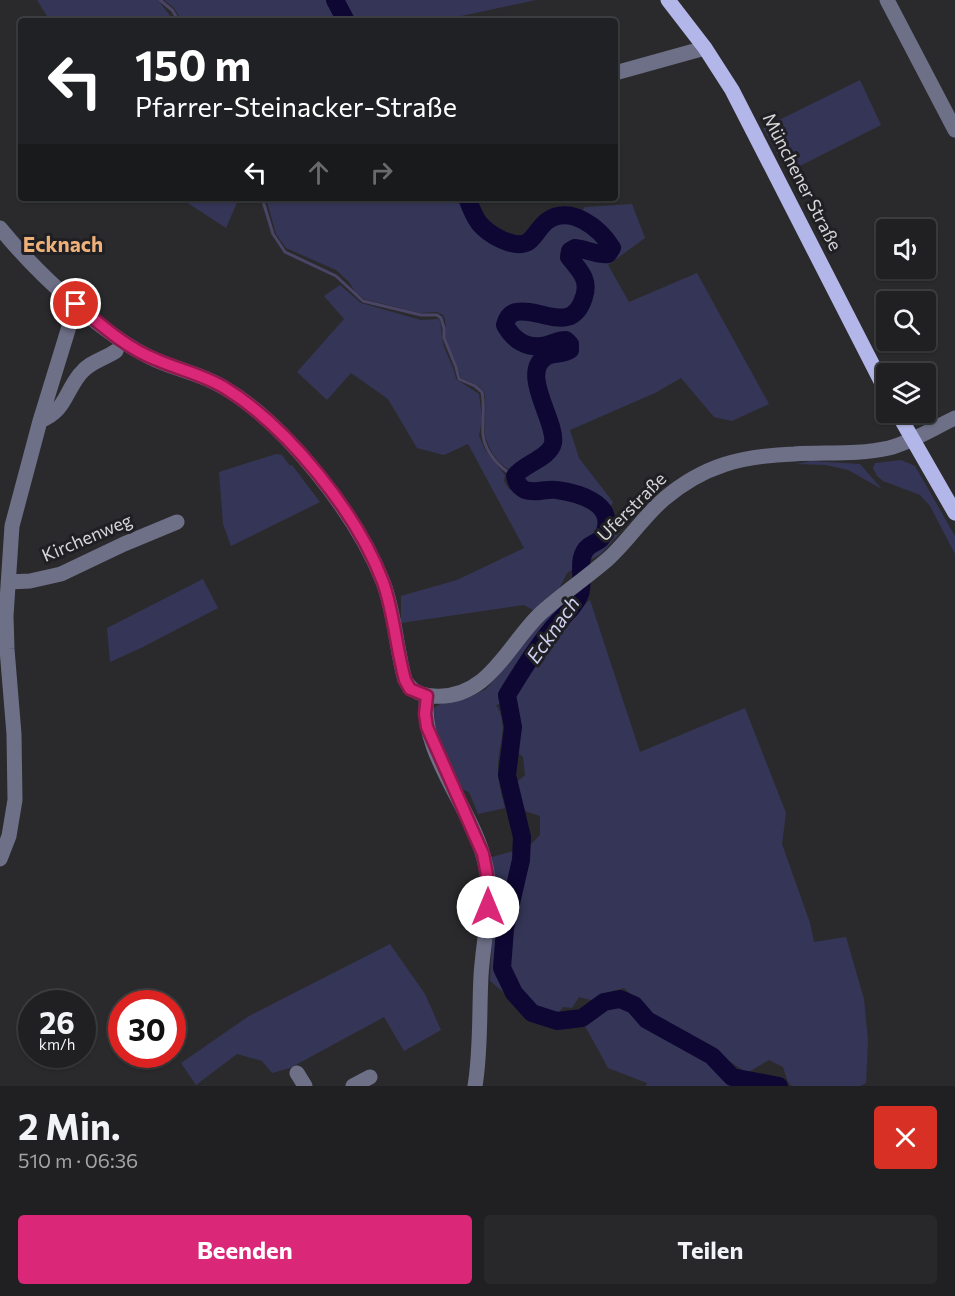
<!DOCTYPE html>
<html lang="de">
<meta charset="utf-8">
<style>
:root{--surface:#202022;--page:#28282a;--text:#f1f3f6;--muted:#a2a3a5;--line:#3d3e40;--accent:#db2777}
body{margin:0;font-family:Commissioner,sans-serif;background:var(--page);color:var(--text);height:100vh;display:flex;flex-direction:column;font-size:22px;white-space:nowrap}
*{box-sizing:border-box;margin:0}
p{font-size:20px;color:var(--muted)}
.icon{flex:none;width:33px;height:33px;fill:none;stroke:currentColor;stroke-width:2;stroke-linecap:round;stroke-linejoin:round}
.map{position:relative;height:1086px;overflow:hidden}
.side{display:flex;flex-direction:column;background:var(--surface);flex:1}
.side>*{flex:none}
.banner{position:absolute;left:18px;top:18px;width:600px;height:183px;border-radius:6px;box-shadow:0 2px 4px #0004,0 0 0 2px var(--line);background:#202124;color:#fff;overflow:hidden}
.buttons{position:absolute;left:876px;top:219px;display:grid;gap:12px}
.buttons a{display:grid;place-items:center;width:60px;height:60px;border-radius:6px;background:var(--surface);box-shadow:0 2px 4px #0004,0 0 0 2px var(--line);font-size:30px}
.speed{position:absolute;left:18px;top:990px;display:flex;gap:12px;font-size:30px;font-weight:700;text-align:center}
.speed>*{display:grid;place-content:center;width:78px;height:78px;border-radius:50%;background:var(--surface);box-shadow:0 2px 4px #0004,0 0 0 2px var(--line);line-height:1}
.speed small{font-size:15px;font-weight:400}
.speed .limit{border:9px solid #d22;background:#fff;color:#111}
.pin{position:absolute;display:grid;place-items:center;width:51px;height:51px;color:#fff;margin:-26px;border:3px solid #fff;border-radius:50%;box-shadow:0 2px 6px #0007}
.me{position:absolute;width:66px;margin:-33px;rotate:0deg;stroke-linejoin:round;filter:drop-shadow(0 0 4px #0008)}
.turn{display:flex;align-items:center;gap:21px;height:126px;padding:0 18px;font-size:27px}
.turn .icon{width:78px;height:78px;stroke-width:2.5}
.turn b{display:block;font-size:42px;line-height:51px}
.lanes{display:flex;align-items:center;height:57px;padding:0 18px;background:#0003;justify-content:center;gap:30px;direction:ltr}
.lanes .off{opacity:.35}
.round{display:grid;place-items:center;flex:none;width:63px;height:63px;border-radius:6px;background:var(--page)}
.headline{display:flex;align-items:center;justify-content:space-between;height:102px;padding:0 18px}
h1{font-size:36px;font-weight:700;line-height:45px}
.primary-button{display:flex;gap:12px;margin-top:auto;padding:12px 18px}
.primary-button a{flex:1;height:69px;border-radius:6px;background:var(--accent);color:#fff;font-size:24px;font-weight:700;line-height:69px;text-align:center}
.primary-button a+a{background:var(--page);color:var(--text)}
.map>svg:first-child{display:block}
</style>
<div class="map">
<svg width="955" height="1086" viewBox="0 0 955 1086">
<rect width="100%" height="100%" fill="#2a2a2d"/>
<path fill="#353657" d="M 37,0 L 158,0 L 174,21 L 50,21 Z
M 164,0 L 331,0 L 342,21 L 182,21 L 174,8 Z
M 342,0 L 536,0 L 438,21 L 354,21 Z
M 860,80 L 881,125 L 788,172 L 763,128 Z
M 180,198 L 239,198 L 226,228 Z
M 266,198 L 461,198 L 474,225 L 487,237 L 507,247 L 518,249 L 530,247 L 546,228 L 560,219 C 578,221 594,227 602,246 L 600,248 C 585,246 560,233 560,260 C 577,271 587,280 579,301 C 578,305 576,310 572,312 C 558,319 534,311 520,308 L 514,306 C 510,308 505,310 502,314 C 492,329 515,348 529,350 C 542,351 553,342 565,343 L 567,346 L 565,350 L 543,353 C 500,392 598,440 509,469 C 498,464 487,447 485,434 C 484,421 487,407 484,391 L 477,385 L 461,378 C 458,364 450,353 446,340 C 443,329 449,328 443,315 L 437,312 L 420,313 L 364,299 L 356,293 L 349,282 L 336,270 L 286,248 L 276,234 Z
M 632,204 L 645,238 L 608,265 L 629,302 L 697,273 L 769,404 L 732,421 L 714,417 L 681,378 L 655,393 L 570,430 L 579,458 L 613,502 L 610,507 L 615,529 L 620,533 L 601,554 L 586,562 C 590,544 606,545 609,529 C 611,523 609,512 606,506 C 600,498 568,489 558,488 C 548,486 535,493 525,488 C 521,485 520,480 520,476 C 529,464 550,461 555,447 C 559,438 557,424 554,415 C 551,410 546,405 544,399 C 539,389 536,369 546,360 C 554,354 564,357 572,352 L 573,344 L 569,338 C 544,335 525,359 509,324 L 511,319 C 521,313 529,316 539,318 C 581,326 588,311 590,272 L 575,257 L 575,254 L 578,252 L 602,258 L 609,257 L 615,248 L 610,239 L 592,219 L 578,215 L 585,207 Z
M 340,285 L 361,303 L 421,320 L 439,319 C 442,327 441,331 442,338 C 444,353 454,364 456,379 L 479,394 L 482,418 L 479,436 L 485,450 L 505,475 L 504,481 L 509,489 C 516,492 524,495 532,496 C 540,497 547,493 555,494 C 569,495 601,504 601,521 C 602,535 589,542 578,548 L 573,569 L 567,573 L 559,589 L 533,610 L 524,605 L 401,623 L 401,596 L 457,580 L 524,548 L 468,444 L 444,455 L 417,448 L 388,399 L 351,373 L 327,400 L 297,372 L 344,319 L 324,296 Z
M 276,454 L 282,455 L 290,466 L 292,465 L 320,502 L 231,546 L 223,524 L 219,472 Z
M 901,460 L 915,466 L 955,536 L 955,554 L 930,506 L 920,495 L 883,481 L 877,476 L 873,468 L 875,463 Z
M 811,461 L 860,464 L 882,489 L 848,470 L 826,465 L 796,464 Z
M 203,579 L 218,608 L 141,648 L 110,662 L 107,628 Z
M 588,583 L 583,606 L 590,600 L 640,752 L 745,708 L 786,813 L 782,844 L 810,923 L 814,942 L 846,937 L 864,999 L 868,1040 L 866,1083 L 860,1086 L 792,1086 L 788,1082 L 783,1067 L 769,1060 L 747,1073 L 708,1047 L 679,1032 L 649,1011 L 624,988 L 601,994 L 594,1001 L 579,997 L 572,1008 L 563,1007 L 557,1015 L 543,1025 L 490,981 L 493,917 L 492,857 L 528,847 L 540,835 L 540,816 L 525,811 L 516,783 L 525,775 L 523,757 L 517,752 L 514,754 L 518,725 L 508,701 L 496,705 C 510,726 497,747 498,770 C 498,783 502,796 505,808 L 478,814 L 469,792 L 459,788 L 439,746 L 431,715 L 435,707 L 442,703 L 468,698 L 486,689 L 544,618 Z
M 390,944 L 425,994 L 441,1030 L 404,1051 L 384,1017 L 290,1068 L 272,1073 L 262,1061 L 237,1054 L 196,1085 L 181,1063 L 249,1016 Z
M 607,1008 L 620,1008 L 632,1014 L 646,1027 L 709,1062 L 730,1085 L 735,1086 L 646,1086 L 647,1083 L 608,1068 L 584,1024 Z"/>
<g fill="none" stroke-linecap="round" stroke-linejoin="round">
<path stroke="#4a4566" stroke-width="3" d="M 160,0 L 172,10 L 179,21
M 262,198 L 273,234 L 285,252 L 336,276 L 363,301 L 421,315 L 437,315 L 441,318 L 444,328 L 444,338 L 456,367 L 459,379 L 475,386 L 482,392 C 485,408 482,421 483,435 C 485,452 500,469 515,476"/>
<path stroke="#0e0734" stroke-width="18" d="M 335,0 L 346,21
M 467,198 C 470,206 474,216 479,223 C 488,234 514,250 528,242 C 535,237 540,226 547,221 C 570,204 600,228 612,248 L 608,254 C 601,256 585,249 575,248 L 570,251 L 569,257 C 579,270 590,279 584,297 C 572,336 541,307 516,312 C 509,314 507,318 505,325 C 514,341 528,350 547,345 C 554,343 558,340 566,340 L 570,344 L 570,350 C 563,355 555,352 547,356 C 518,372 557,421 553,443 C 550,458 523,464 515,476 C 516,482 519,487 525,490 C 536,494 546,488 557,490 C 578,493 615,503 605,531 C 601,544 593,541 586,549 C 576,562 585,581 580,594 C 574,609 560,618 551,630 C 534,650 521,673 507,695 L 513,727 L 507,775 L 522,837 L 521,860 L 505,929 L 502,968 L 514,993 L 532,1013 L 557,1021 L 582,1018 L 604,1002 L 620,999 L 634,1005 L 647,1020 L 712,1056 L 732,1077 L 779,1086"/>
<path stroke="#6e7088" stroke-width="15" d="M 887,0 L 955,130
M 615,73 L 705,48
M 0,228 C 35,271 105,338 156,360 C 178,370 202,374 223,387 C 285,423 357,515 383,582 C 395,613 396,648 405,680 C 412,692 421,695 434,696 C 488,700 508,644 541,613 C 562,594 586,578 608,559 C 628,541 643,517 664,499 C 704,465 742,456 794,454 C 825,452 857,455 889,448 C 912,442 934,428 955,418
M 40,421 C 66,410 64,394 80,374 C 89,362 104,359 116,351
M 9,582 L 30,581 L 61,574 L 124,544 L 177,522
M 427,696 C 418,753 475,810 486,867 C 493,902 483,941 481,976 C 479,1013 481,1050 475,1086
M 0,859 L 9,836 L 15,800 L 14,734 L 7,649 L 6,616 L 12,526 L 40,421 L 76,304
M 297,1073 L 305,1086
M 353,1086 L 370,1077"/>
<path stroke="#b3b6e8" stroke-width="15" d="M 668,0 L 705,48 L 732,90 L 886,391
M 897,412 L 955,513"/>
</g>
<g fill="none" stroke-linecap="round" stroke-linejoin="round">
<defs>
<path id="route" d="M 76,304 C 101,325 126,348 157,360 C 180,370 204,375 225,388 C 288,427 357,513 383,582 C 394,613 396,648 405,680 L 410,689 L 427,696 L 425,714 L 427,727 L 483,854 L 487,875 L 488,907"/>
</defs>
<use href="#route" stroke="#8e194d" stroke-width="15"/>
<use href="#route" stroke="#db2777" stroke-width="10"/>
</g>
<g text-anchor="middle" stroke-width="6" stroke-linejoin="round" paint-order="stroke">
<g font-size="18" fill="#d6d6d9" stroke="#202024">
<text transform="translate(802 182) rotate(63)" y="6">Münchener Straße</text>
<text transform="translate(632 507) rotate(-45)" y="6">Uferstraße</text>
<text transform="translate(87 538) rotate(-23)" y="6">Kirchenweg</text>
</g>
<g font-size="20" font-style="italic" fill="#ced1f2" stroke="#202024">
<text transform="translate(553 630) rotate(-55)" y="7">Ecknach</text>
</g>
<g font-size="21" font-weight="bold" fill="#eeb17a" stroke="#202024">
<text x="63" y="252">Ecknach</text>
</g>
</g>
</svg>
<div class="buttons">
<a><svg class="icon" aria-label="sound" viewBox="0 0 24 24"><path d="M4 9h4l5-4v14l-5-4H4zM17 9q2 3 0 6"/></svg></a>
<a><svg class="icon" aria-label="search" viewBox="0 0 24 24"><circle cx="10" cy="10" r="6"/><path d="M15 15l6 6"/></svg></a>
<a><svg class="icon" aria-label="layers" viewBox="0 0 24 24"><path d="M12 4l9 5-9 5-9-5zM3 14l9 5 9-5"/></svg></a>
</div>
<div class="speed"><div>26<small>km/h</small></div><div class="limit">30</div></div>
<div class="pin" style="left:76px;top:304px;background:#d93025"><svg class="icon" aria-label="arrive" viewBox="0 0 24 24"><path d="M6 21V4h12l-3 4 3 4H6"/></svg></div>
<svg class="me" style="left:488px;top:907px" viewBox="-20 -20 40 40"><circle r="19" fill="#fff"/><path d="M0-13L10 11 0 6-10 11z" fill="#db2777"/></svg>
<div class="banner">
<div class="turn"><svg class="icon" aria-label="left" viewBox="0 0 24 24"><path d="M17 20v-9H6M10 6l-5 5 5 5"/></svg><div><b>150 m</b>Pfarrer-Steinacker-Straße</div></div>
<div class="lanes"><svg class="icon" aria-label="left" viewBox="0 0 24 24"><path d="M17 20v-9H6M10 6l-5 5 5 5"/></svg><svg class="icon off" aria-label="ahead" viewBox="0 0 24 24"><path d="M12 20V5M6 11l6-6 6 6"/></svg><svg class="icon off" aria-label="right" viewBox="0 0 24 24"><path d="M7 20v-9h11M14 6l5 5-5 5"/></svg></div>
</div>
</div>
<section class="side">
<div class="headline"><div><h1>2 Min.</h1><p>510 m · 06:36</p></div><a class="round" style="background:#d93025;color:#fff"><svg class="icon" aria-label="close" viewBox="0 0 24 24"><path d="M6 6l12 12M18 6L6 18"/></svg></a></div>
<div class="primary-button"><a>Beenden</a><a>Teilen</a></div>
</section>
